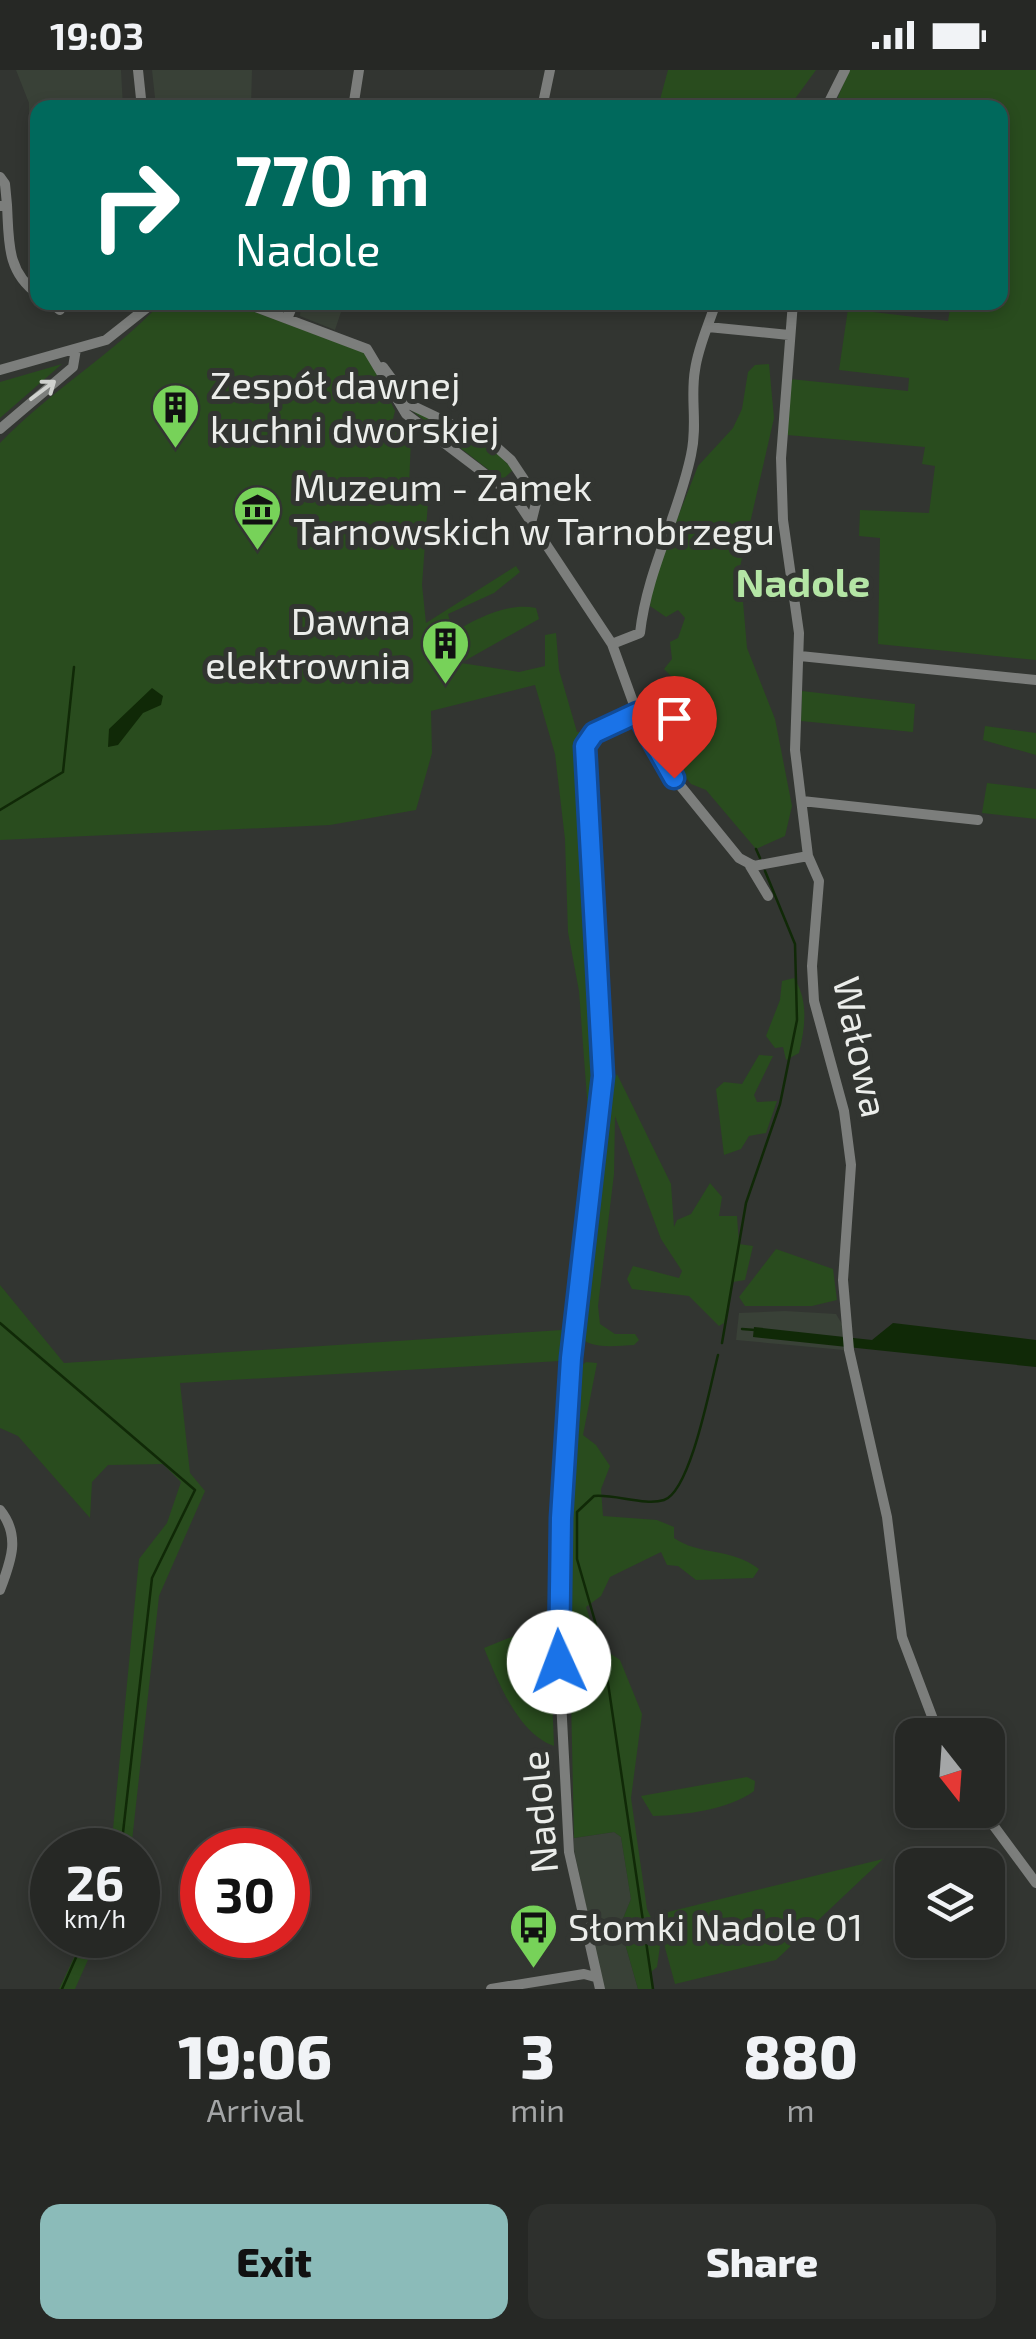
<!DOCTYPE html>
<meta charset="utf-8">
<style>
:root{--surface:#262825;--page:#2e302d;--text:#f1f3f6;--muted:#a4a6a7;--line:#424442;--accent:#8bbbb9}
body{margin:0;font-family:"Exo 2",sans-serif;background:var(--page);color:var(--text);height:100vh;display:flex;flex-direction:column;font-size:38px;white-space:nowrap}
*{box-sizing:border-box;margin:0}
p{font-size:32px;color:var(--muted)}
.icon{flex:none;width:55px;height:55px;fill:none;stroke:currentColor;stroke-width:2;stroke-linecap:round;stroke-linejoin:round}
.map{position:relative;height:1919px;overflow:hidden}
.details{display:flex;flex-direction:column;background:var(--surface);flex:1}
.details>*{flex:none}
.guide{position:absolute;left:30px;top:30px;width:978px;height:210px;border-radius:20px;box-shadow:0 5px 15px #0003,0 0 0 2px var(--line);background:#00695c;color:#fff;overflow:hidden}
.needle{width:65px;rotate:163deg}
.buttons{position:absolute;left:895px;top:1648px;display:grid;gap:20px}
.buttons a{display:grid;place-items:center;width:110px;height:110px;border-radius:20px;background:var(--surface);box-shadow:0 5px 15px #0003,0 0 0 2px var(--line);font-size:50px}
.speed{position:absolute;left:30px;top:1758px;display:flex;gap:20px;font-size:50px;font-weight:700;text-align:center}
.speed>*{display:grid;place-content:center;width:130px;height:130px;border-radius:50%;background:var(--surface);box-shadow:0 5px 15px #0003,0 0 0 2px var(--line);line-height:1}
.speed small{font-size:25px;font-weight:400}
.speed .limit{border:15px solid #d22;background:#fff;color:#111}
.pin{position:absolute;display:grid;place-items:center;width:85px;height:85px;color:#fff;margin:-102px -42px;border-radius:50% 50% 50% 0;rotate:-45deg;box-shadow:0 0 10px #0007}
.pin .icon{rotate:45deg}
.me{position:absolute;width:110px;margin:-55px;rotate:358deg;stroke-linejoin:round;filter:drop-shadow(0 0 8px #0008)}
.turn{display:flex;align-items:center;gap:35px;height:210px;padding:0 40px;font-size:45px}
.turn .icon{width:130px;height:130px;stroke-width:2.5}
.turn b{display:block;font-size:70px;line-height:85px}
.eta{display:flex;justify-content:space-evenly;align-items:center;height:170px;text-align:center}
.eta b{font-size:60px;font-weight:800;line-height:70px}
.cta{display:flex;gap:20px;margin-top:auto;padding:20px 40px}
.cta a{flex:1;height:115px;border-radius:20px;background:var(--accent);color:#111;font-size:40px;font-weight:800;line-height:115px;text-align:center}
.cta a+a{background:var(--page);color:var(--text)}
.status{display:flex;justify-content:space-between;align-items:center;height:70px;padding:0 50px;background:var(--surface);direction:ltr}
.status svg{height:28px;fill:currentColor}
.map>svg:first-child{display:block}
</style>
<div class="status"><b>19:03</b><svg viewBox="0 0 49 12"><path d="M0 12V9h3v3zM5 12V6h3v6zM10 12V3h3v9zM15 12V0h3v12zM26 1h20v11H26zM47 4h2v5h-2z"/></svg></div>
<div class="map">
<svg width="1036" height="1919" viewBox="0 0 1036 1919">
<rect width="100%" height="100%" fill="#323531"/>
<path fill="#394137" d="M 16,0 L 121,0 L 123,37 L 38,38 L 37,73 L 29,74 L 29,33 Z
M 152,0 L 252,0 L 251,37 L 156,37 Z
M 301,233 L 344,233 L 335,260 L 300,246 Z
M 785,1241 L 836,1244 L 842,1254 L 844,1280 L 736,1270 L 739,1243 Z
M 614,1762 L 621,1767 L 631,1829 L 620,1856 L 638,1919 L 604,1919 L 574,1780 L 574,1768 Z"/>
<path fill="#294c1e" d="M 668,0 L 816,0 L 789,37 L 658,37 Z
M 849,0 L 1036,0 L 1036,590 L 878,574 L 880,468 L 859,466 L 860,440 L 929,443 L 935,396 L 922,394 L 925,377 L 787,365 L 790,309 L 908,321 L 909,308 L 839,300 L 848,239 L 948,251 L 951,233 L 1000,232 L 1000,38 L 834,37 Z
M 161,233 L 230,233 L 368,284 L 395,341 L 392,353 L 411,368 L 409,417 L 429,418 L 422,515 L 426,553 L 516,496 L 520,502 L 494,523 L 448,544 L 453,562 C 477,549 507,532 536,538 L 539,549 L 461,593 L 519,602 L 545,596 L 545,565 L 556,563 L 559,600 L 577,662 L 587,662 L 580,681 L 600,992 L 590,1068 L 579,921 L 568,862 L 565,769 L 555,684 L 535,615 L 431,641 L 432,683 L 416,740 L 330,755 L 0,770 L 0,373 C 50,321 112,285 161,233 Z
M 62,294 L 0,348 L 0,312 Z
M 769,294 L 774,348 L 740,497 L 747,578 L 775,649 L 792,736 L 785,766 L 756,779 L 706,720 L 691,714 L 680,700 L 665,657 L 666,622 L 669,618 L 676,622 L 683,618 L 664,599 L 672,589 L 670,572 L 678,568 L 685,548 L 678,540 L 666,547 L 650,536 L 655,505 L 698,396 L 733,358 L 742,339 L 748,302 L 755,295 Z
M 407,337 L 486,370 L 513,400 L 502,410 Z
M 802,621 L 915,634 L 913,662 L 801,651 Z
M 985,656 L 1036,663 L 1036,685 L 983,670 Z
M 987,713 L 1036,719 L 1036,749 L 982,743 Z
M 794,908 C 809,931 805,958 799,983 L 786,990 L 783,977 L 775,978 L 766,966 L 780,930 L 782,911 Z
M 759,985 L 773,986 L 754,1025 L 757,1032 L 777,1031 L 766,1063 L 749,1066 L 741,1079 L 724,1085 L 716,1019 L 724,1012 L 742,1014 Z
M 617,1004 L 671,1114 L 674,1157 L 677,1150 L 691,1144 L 710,1113 L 722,1127 L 719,1146 L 737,1146 L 739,1174 L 753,1176 L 745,1210 L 733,1212 L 724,1253 L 719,1256 L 689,1226 L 632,1219 L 627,1209 L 633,1196 L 679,1208 L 682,1201 L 661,1169 L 615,1046 L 614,1104 L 598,1236 L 600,1254 L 615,1264 L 635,1264 L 639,1270 L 634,1275 C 615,1276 590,1280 577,1265 L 607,1025 Z
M 776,1179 L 833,1199 L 837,1230 L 812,1236 L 745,1236 L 739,1227 Z
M 0,1215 L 64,1293 L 562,1260 L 560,1291 L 180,1313 L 190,1403 L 205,1421 L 159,1526 L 131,1780 L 111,1780 L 139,1489 L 167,1453 L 181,1412 L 163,1394 L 108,1395 L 92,1412 L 90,1448 L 18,1366 L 0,1358 Z
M 586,1292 L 597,1293 L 583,1365 L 596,1375 L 610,1396 L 601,1419 L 603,1446 L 657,1450 L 674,1457 L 674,1468 C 700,1486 730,1477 759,1499 L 753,1508 L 696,1510 L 678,1496 L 667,1495 L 661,1482 L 610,1507 L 601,1526 L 586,1537 L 599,1576 L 620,1590 L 642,1644 L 631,1728 L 647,1839 L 661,1869 L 657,1897 L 651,1902 L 652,1919 L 638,1919 L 620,1856 L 631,1829 L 621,1767 L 614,1762 L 574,1768 L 567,1440 L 573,1311 L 578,1298 Z
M 549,1548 L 554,1676 C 518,1663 498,1612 484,1578 L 514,1566 L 535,1564 Z
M 747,1707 L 755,1711 L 754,1721 C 728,1740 685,1745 653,1746 L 641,1726 Z
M 883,1789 L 776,1890 L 675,1914 L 656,1845 Z
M 59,1865 L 78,1865 L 79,1876 L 84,1865 L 99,1865 L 75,1919 L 59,1919 L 78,1879 L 60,1880 Z"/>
<path fill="#102907" d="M 152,618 L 163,626 L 161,635 L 143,643 L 118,675 L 108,677 L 109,659 Z
M 893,1253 L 1036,1270 L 1036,1297 L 753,1267 L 754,1257 L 872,1270 Z"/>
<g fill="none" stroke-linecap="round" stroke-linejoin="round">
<path stroke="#102907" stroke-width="2.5" d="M 0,740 L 63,702 L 74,597
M 756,779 L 760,788
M 0,1253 L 195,1420 L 152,1508 L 121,1780
M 742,1259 L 755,1260
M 722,1273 L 746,1133 L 780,1034 L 797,950 L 795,874 L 765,801
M 62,1919 L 86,1865
M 653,1919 L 603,1579 L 577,1489 L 577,1442 L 594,1426 C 615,1424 645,1436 664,1430 C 691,1421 711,1312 718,1285"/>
<path stroke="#7c7e7c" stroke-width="10" d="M 138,0 L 142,38
M 353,38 L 359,0
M 542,38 L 550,0
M 826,38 L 845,0
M 0,107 L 5,114 L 7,135 L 1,136
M 7,135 C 9,170 6,202 38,224
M 50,232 L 60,240
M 242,232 L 367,279 L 406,344 L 514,426 L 612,574 L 637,643 L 674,708 L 739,788 L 754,796 L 808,786
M 793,232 L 781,388 L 783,450 L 799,563 L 795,680 L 808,786 L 819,811 L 812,896 L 814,931 L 844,1041 L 851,1095 L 843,1210 L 849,1280 L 887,1447 L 902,1567 L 939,1665
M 287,249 L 294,232
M 708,257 L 789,265
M 383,297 L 411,335 L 493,374 L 511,390 L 537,429 L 532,449
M 0,300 L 106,270 L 154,232
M 0,359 L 73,297 L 76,279
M 612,574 L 640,563 C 647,500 678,447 691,385 C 698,354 690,328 695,300 C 698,277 709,254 716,232
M 800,586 L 1036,610
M 802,731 L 978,750
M 750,796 L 768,826
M 0,1440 C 21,1466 11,1491 0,1520
M 982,1740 L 1036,1813
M 491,1919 L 584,1904 L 595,1907
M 600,1919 L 569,1782 L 557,1554 L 573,1268 L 603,1006 L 583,685 L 594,663 L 637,643"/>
</g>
<defs><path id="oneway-shaft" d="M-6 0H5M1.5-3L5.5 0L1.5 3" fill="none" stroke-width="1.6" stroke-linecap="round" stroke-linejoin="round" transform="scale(2.5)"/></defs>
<use stroke="#cfd1ce" href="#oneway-shaft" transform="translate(43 320) rotate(-37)"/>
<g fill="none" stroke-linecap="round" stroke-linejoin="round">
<defs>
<path id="route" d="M 559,1592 L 561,1448 L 571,1288 L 603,1006 L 585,676 L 594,663 L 637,643 L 674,708"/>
</defs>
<use href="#route" stroke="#114b97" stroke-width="25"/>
<use href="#route" stroke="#1a73e8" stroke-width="18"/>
</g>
<defs>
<symbol id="building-pin" viewBox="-11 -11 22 30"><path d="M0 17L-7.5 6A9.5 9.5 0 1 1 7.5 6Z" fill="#77d259" stroke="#323531"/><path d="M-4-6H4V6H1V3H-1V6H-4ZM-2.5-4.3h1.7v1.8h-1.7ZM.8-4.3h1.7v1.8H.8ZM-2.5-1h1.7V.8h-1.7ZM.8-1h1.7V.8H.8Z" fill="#111"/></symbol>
<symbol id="museum-pin" viewBox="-11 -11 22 30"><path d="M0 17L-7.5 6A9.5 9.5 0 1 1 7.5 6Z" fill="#77d259" stroke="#323531"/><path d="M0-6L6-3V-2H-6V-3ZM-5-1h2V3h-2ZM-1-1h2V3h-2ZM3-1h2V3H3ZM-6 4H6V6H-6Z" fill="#111"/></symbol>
<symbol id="bus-pin" viewBox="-11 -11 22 30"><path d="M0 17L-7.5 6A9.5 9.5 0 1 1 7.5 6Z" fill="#77d259" stroke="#323531"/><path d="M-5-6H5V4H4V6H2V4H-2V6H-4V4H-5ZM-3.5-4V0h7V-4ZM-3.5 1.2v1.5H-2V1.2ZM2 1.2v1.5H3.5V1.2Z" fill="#111"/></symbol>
</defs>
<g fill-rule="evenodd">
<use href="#building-pin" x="148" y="310" width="55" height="75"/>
<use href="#museum-pin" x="230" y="412" width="55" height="75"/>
<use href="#building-pin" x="418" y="546" width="55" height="75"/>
<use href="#bus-pin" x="506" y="1830" width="55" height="75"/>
</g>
<g text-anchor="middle" stroke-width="10" stroke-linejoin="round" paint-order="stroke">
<g font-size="38" fill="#ebedea" stroke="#323531" text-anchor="start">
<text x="210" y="329">Zespół dawnej<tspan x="210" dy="44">kuchni dworskiej</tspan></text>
<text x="293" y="431">Muzeum - Zamek<tspan x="293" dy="44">Tarnowskich w Tarnobrzegu</tspan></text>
<text x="411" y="565" text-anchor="end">Dawna<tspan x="411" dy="44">elektrownia</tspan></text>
<text x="568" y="1871">Słomki Nadole 01</text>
</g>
<g font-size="38" fill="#ebedea" stroke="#323531">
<text transform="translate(860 977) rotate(78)" y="13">Wałowa</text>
<text transform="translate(540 1742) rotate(-95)" y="13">Nadole</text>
</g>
<g font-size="40" font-weight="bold" fill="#b4e5a5" stroke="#323531">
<text x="803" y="527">Nadole</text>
</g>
</g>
</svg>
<div class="buttons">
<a><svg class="needle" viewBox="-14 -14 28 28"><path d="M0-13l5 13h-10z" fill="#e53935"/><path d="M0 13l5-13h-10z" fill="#a4a6a7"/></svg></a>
<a><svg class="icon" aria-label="layers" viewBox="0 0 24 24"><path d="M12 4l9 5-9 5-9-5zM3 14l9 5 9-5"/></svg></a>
</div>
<div class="speed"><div>26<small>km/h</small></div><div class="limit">30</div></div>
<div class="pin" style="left:674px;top:708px;background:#d93025"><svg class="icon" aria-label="arrive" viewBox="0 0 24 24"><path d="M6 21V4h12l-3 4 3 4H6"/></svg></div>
<svg class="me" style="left:559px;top:1592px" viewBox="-20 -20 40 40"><circle r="19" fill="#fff"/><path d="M0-13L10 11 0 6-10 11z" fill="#1a73e8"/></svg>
<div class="guide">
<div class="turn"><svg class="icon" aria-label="right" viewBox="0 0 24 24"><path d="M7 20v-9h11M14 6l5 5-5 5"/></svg><div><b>770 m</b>Nadole</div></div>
</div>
</div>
<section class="details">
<div class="eta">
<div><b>19:06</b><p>Arrival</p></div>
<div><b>3</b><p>min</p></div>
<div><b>880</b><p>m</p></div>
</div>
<div class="cta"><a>Exit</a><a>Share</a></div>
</section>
